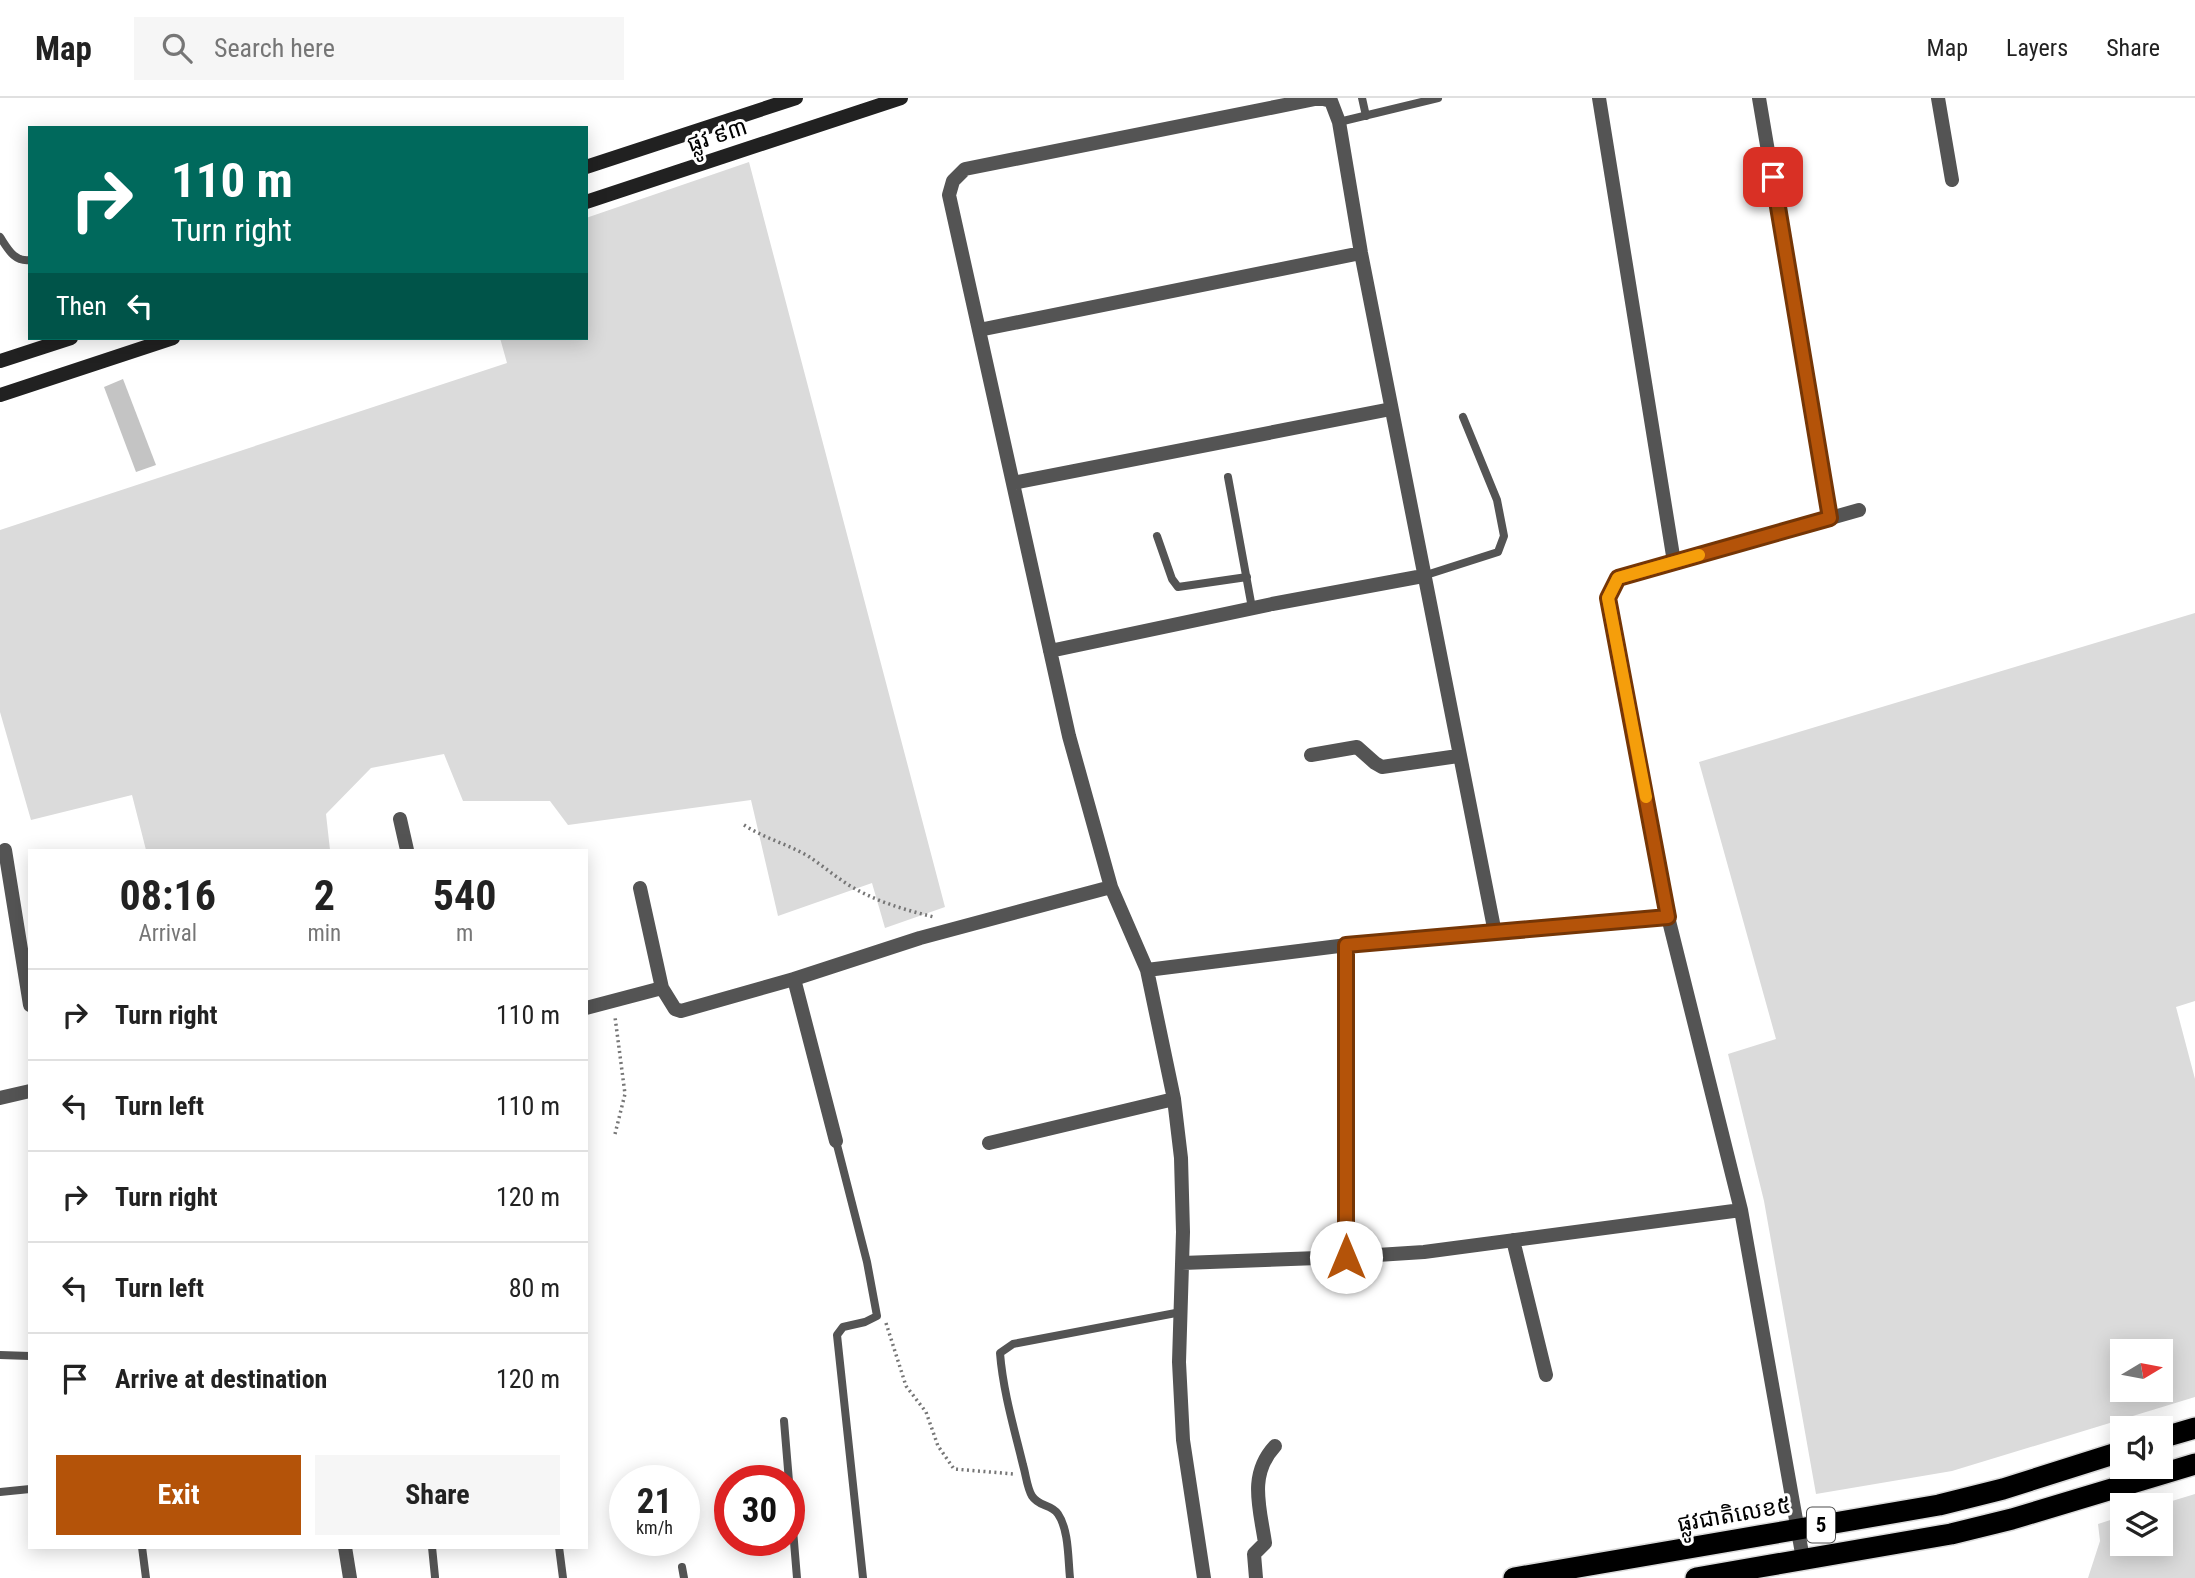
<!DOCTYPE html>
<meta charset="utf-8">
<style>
:root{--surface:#fff;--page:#f6f6f6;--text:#222;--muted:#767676;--line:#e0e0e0;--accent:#b45309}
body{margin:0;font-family:"Roboto Condensed","Noto Sans Khmer",sans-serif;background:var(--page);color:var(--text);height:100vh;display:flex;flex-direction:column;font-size:26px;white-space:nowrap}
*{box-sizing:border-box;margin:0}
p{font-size:23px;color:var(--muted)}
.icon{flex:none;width:38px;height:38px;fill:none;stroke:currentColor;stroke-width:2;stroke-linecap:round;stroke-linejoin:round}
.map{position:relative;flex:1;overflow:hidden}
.sheet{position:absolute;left:28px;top:751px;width:560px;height:700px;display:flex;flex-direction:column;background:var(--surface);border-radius:0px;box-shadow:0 4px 18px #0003}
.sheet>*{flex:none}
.hud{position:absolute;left:28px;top:28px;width:560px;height:214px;border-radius:0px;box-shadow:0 4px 18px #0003;background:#00695c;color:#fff;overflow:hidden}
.needle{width:46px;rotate:80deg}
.fabs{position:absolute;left:2110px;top:1241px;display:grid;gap:14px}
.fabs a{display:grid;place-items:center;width:63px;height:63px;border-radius:0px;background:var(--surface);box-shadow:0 4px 18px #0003;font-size:35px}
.speed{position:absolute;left:609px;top:1367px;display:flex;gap:14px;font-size:35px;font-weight:700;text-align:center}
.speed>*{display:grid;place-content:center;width:91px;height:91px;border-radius:50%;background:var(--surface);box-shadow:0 4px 18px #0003;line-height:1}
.speed small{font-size:18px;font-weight:400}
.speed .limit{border:10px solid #d22;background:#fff;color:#111}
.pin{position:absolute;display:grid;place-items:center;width:60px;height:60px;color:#fff;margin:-30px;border-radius:14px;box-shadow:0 4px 10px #0006}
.me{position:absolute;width:77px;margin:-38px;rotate:0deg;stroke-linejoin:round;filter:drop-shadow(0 0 5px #0008)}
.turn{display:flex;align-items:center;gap:24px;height:147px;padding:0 28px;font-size:32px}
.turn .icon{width:91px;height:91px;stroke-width:2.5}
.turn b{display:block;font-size:49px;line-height:60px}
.then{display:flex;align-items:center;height:66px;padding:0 28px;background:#0003;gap:14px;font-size:26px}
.eta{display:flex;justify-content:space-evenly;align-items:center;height:119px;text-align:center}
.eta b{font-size:42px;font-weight:700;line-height:49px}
.action{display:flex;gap:14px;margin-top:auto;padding:14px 28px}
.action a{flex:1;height:80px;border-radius:0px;background:var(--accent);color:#fff;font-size:28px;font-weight:700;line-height:80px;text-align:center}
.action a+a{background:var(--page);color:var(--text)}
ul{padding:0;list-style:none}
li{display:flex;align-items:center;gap:21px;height:91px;padding:0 28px;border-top:2px solid var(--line)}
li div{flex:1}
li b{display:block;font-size:26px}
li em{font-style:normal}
header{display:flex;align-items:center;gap:42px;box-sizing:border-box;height:98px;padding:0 35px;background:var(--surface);border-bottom:2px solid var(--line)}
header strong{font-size:33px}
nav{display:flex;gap:38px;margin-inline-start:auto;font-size:24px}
.search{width:490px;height:63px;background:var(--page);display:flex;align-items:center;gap:18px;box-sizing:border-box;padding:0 24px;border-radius:0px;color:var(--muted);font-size:26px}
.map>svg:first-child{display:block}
</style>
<header>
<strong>Map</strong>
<div class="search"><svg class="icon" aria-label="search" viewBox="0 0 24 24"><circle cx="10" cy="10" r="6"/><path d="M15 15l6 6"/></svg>Search here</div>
<nav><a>Map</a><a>Layers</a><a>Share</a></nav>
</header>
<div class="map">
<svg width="2195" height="1480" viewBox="0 0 2195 1480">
<rect width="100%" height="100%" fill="#fff"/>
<path fill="#dbdbdb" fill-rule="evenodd" d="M 749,64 L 945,809 L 885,830 L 872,785 L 778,818 L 751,702 L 568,727 L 550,703 L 463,703 L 444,656 L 371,670 L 326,716 L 330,752 L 146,752 L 132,697 L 31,722 L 0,614 L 0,432 L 507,265 L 500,240 L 586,240 L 586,120 Z
M 2195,515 L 2195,903 L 2176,909 L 2195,981 L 2195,1299 L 1952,1373 L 1816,1396 L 1764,1103 L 1728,956 L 1776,941 L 1699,664 ZM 2123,1253 L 2161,1253 L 2161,1292 L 2123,1292 Z
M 2195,1396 L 2195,1480 L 2088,1480 L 2100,1443 L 2098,1426 L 2123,1418 L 2123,1446 L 2161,1446 L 2161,1407 L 2159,1407 Z"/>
<path fill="#c4c4c4" d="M 123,281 L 156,367 L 136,374 L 104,289 Z"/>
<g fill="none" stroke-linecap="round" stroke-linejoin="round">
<defs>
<path id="highway" d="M 2161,1340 L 2195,1330
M 1514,1480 L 1939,1407 L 2003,1391 L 2123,1353
M 1696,1480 L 1951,1436 L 2012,1421 L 2195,1366"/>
</defs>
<use href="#highway" stroke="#dbdbdb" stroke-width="24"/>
<path stroke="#767676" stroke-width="3.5" stroke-dasharray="2 3.5" stroke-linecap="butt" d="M 744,727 C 764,740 787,746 808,758 C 823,768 837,780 852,789 C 878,804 905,812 934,819
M 615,1036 L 625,996 L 615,919
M 886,1225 L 906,1288 L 926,1314 L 938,1348 L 954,1371 L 1014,1376"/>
<path stroke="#545454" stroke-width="8" d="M 1362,0 L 1366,18
M 1339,24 L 1438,0
M 0,139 C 8,151 14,164 30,162
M 1228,379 L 1252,510
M 1157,438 L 1172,481 L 1178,489 L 1247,479
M 1423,478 L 1498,454 L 1504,438 L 1497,402 L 1463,319
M 836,1043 L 867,1164 L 877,1218 L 865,1224 L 843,1229 L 837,1237 L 863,1480
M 0,1257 L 30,1258
M 784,1323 L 797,1480
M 0,1394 L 30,1391
M 142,1449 L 146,1480
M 432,1449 L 435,1479
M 559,1449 L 563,1480
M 682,1469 L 684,1480
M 1070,1480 C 1068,1461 1069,1432 1058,1416 C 1051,1406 1039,1409 1032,1398 C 1027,1390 1026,1377 1023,1367 C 1014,1330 1003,1293 1000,1255 L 1013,1246 L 1181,1214"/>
<path stroke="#545454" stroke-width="14" d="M 1599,0 L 1674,464
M 1759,0 L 1830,420
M 1938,0 L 1952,82
M 979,232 L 1361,155
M 1013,385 L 1391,311
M 1050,553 L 1272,506 L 1423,478
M 1311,657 L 1357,649 L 1375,665 L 1382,669 L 1458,658
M 400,721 L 407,752
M 5,752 L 30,907
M 1147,872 L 1347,847 L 1668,819
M 794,881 L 920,840 L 1111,789
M 662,890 L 675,911 L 681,913 L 794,881 L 836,1043
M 586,910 L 662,890 L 640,790
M 0,1000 L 30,993
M 989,1045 L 1174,1001
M 1513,1142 L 1546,1277
M 1346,1159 L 1347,847
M 1182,1165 L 1346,1159 L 1424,1154 L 1741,1112
M 345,1449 L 350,1480
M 1803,1461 L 1741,1112 L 1668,819 L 1608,501 L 1618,480 L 1859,412
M 1204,1480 L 1183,1342 L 1179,1264 L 1183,1134 L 1181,1060 L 1174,1001 L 1147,872 L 1111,789 L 1069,638 L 949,97 L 953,83 L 965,71 L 1320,0 L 1331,3 L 1339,24 L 1361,155 L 1495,835
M 1256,1480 L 1254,1456 L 1265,1445 C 1260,1410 1248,1377 1275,1348"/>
<path stroke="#212121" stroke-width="14" d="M 586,69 L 796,0
M 586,104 L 901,0
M 0,263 L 71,240
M 0,297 L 173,240"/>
<use href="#highway" stroke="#000" stroke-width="21"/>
</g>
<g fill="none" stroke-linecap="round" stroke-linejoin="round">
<defs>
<path id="route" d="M 1346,1159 L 1346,847 L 1668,819 L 1608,500 L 1618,480 L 1830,420 L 1773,79"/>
</defs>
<use href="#route" stroke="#753606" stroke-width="18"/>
<use href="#route" stroke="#b45309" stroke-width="12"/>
<path stroke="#f59e0b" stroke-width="12" d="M 1646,699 L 1608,500 L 1618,480 L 1699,457"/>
</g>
<g text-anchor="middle" stroke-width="6" stroke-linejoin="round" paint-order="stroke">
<rect fill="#fff" stroke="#4c4c4c" stroke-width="2" x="1807" y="1409.5" width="28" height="35" rx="5"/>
<g font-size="21" font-weight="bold" fill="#000">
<text x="1821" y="1434">5</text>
</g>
<g font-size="23" fill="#000" stroke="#fff">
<text transform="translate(717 37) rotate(-18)" y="8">ផ្លូវ ៩៣</text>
<text transform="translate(1734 1416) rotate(-10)" y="8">ផ្លូវជាតិលេខ៥</text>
</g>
</g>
</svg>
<div class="fabs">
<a><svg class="needle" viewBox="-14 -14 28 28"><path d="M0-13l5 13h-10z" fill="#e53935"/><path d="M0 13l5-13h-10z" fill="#767676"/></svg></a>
<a><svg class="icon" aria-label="sound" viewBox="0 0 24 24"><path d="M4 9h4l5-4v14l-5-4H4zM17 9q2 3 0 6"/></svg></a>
<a><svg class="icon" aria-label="layers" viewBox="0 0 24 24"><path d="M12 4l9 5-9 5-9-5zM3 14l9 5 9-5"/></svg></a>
</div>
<div class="speed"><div>21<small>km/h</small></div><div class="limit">30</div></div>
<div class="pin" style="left:1773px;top:79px;background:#d93025"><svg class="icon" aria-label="arrive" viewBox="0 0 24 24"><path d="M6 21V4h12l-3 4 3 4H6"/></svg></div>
<svg class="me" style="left:1346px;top:1159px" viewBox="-20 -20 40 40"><circle r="19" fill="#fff"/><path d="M0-13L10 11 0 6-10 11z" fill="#b45309"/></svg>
<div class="hud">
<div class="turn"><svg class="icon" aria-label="right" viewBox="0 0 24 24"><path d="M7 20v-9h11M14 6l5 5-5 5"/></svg><div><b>110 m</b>Turn right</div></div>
<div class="then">Then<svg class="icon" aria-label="left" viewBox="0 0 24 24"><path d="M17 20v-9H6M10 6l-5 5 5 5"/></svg></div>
</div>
<section class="sheet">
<div class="eta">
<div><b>08:16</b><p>Arrival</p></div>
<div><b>2</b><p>min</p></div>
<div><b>540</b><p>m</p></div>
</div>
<ul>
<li><svg class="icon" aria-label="right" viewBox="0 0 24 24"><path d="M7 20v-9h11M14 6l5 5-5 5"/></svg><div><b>Turn right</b></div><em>110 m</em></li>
<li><svg class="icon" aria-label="left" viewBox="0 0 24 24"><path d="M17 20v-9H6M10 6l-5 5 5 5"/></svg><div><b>Turn left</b></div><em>110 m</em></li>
<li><svg class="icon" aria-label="right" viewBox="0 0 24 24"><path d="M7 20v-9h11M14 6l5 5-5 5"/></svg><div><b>Turn right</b></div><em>120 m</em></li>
<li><svg class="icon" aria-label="left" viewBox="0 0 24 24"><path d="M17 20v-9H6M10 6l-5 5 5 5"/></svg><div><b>Turn left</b></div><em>80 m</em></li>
<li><svg class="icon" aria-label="arrive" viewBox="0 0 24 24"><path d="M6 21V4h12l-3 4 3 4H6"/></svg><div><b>Arrive at destination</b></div><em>120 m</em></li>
</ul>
<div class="action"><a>Exit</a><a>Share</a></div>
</section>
</div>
